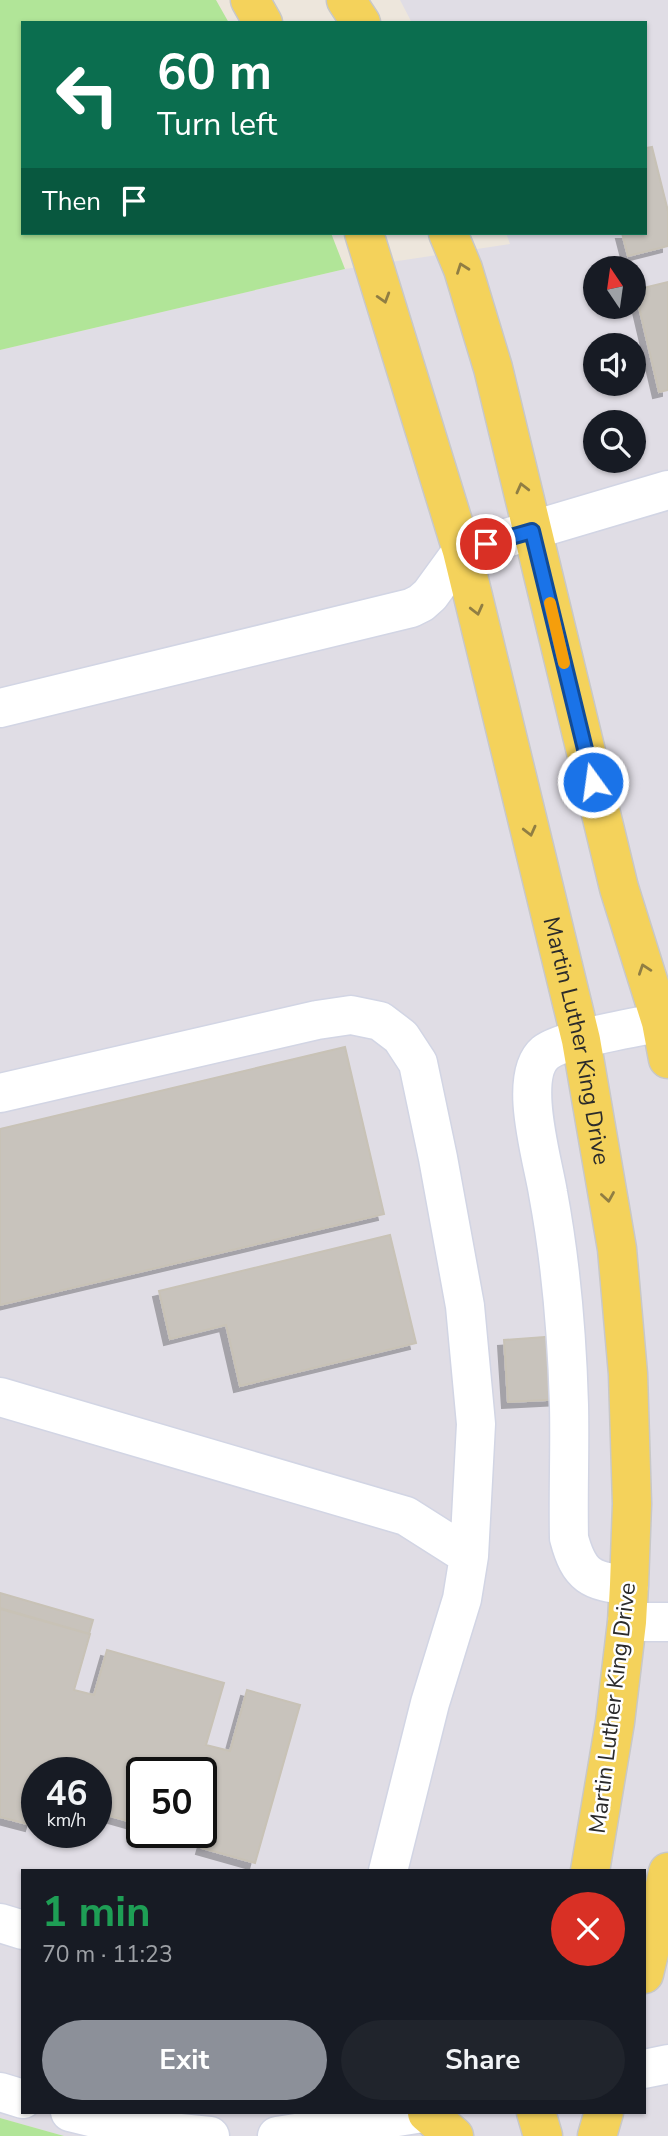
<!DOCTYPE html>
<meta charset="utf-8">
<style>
:root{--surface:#171b24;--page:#20242c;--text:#f1f3f6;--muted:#9ea1a6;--accent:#8c9099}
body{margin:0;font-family:"Nunito Sans",sans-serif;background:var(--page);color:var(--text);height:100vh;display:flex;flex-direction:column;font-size:26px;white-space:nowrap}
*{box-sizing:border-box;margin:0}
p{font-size:23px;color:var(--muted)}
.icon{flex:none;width:38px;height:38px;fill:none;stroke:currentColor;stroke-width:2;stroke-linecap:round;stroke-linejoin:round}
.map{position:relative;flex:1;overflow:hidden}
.panel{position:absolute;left:21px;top:1869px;width:625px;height:245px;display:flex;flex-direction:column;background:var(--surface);border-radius:0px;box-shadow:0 2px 5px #0004}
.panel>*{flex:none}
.banner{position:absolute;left:21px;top:21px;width:626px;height:214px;border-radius:0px;box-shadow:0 2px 5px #0004;background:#0b6e4f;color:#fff;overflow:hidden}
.needle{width:46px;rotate:347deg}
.fabs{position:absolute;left:583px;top:256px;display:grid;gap:14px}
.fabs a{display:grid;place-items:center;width:63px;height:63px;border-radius:50%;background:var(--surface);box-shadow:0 2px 5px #0004;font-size:35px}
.speed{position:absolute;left:21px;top:1757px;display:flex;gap:14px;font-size:35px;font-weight:700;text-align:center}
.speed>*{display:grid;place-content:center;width:91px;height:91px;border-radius:50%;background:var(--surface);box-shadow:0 2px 5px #0004;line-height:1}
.speed small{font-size:18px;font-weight:400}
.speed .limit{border:4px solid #111;border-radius:10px;background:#fff;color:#111}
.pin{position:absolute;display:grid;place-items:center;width:60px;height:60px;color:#fff;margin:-30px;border:4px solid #fff;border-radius:50%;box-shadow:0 2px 7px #0007}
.me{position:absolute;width:77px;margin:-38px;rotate:346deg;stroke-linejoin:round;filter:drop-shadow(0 0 5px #0008)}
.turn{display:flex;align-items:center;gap:24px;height:147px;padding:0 21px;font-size:32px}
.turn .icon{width:91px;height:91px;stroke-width:2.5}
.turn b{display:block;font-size:49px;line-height:60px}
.then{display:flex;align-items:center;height:66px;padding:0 21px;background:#0003;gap:14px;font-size:26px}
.round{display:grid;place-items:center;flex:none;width:74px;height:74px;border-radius:37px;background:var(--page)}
.overview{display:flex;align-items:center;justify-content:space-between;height:119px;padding:0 21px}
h1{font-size:42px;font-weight:700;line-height:52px;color:#1e9e55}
.primary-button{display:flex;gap:14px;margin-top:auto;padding:14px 21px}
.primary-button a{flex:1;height:80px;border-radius:42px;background:var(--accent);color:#fff;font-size:28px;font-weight:700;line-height:80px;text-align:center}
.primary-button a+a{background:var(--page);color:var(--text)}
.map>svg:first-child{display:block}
</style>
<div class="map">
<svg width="668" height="2136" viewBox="0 0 668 2136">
<defs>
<filter id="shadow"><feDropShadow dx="-6" dy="6" stdDeviation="0" flood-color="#0004"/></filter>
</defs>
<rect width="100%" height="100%" fill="#ede6dc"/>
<path fill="#e0dde5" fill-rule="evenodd" d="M 400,0 L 668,0 L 668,2136 L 64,2136 L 0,2118 L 0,350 L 345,269 L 510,244 L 506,233 L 646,233 L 646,23 L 412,23 ZM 595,268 L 634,268 L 634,306 L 595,306 ZM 595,345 L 634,345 L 634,383 L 595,383 ZM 595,422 L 634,422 L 634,460 L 595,460 ZM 37,1773 L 96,1773 L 96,1832 L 37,1832 ZM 142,1773 L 201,1773 L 201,1832 L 142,1832 ZM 23,1871 L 644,1871 L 644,2112 L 23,2112 Z"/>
<path fill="#b1e598" d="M 0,0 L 216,0 L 229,23 L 23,23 L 23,233 L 331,233 L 345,269 L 0,350 Z
M 0,2118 L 64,2136 L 0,2136 Z"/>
<path fill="#c8c3bc" stroke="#c8c2b6" stroke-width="2" filter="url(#shadow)" d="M 652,147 L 668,211 L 668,246 L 628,256 L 622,233 L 646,233 L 646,148 Z
M 668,282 L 668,390 L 659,392 L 635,290 Z
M 345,1047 L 384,1214 L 0,1305 L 0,1129 Z
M 390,1235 L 416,1343 L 240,1386 L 226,1325 L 170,1339 L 159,1291 Z
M 545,1337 L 560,1337 L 564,1399 L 508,1402 L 504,1340 Z
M 0,1593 L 93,1620 L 89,1634 L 0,1609 Z
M 0,1608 L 90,1634 L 74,1690 L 94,1695 L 107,1650 L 224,1683 L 206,1745 L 230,1751 L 247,1690 L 300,1705 L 255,1863 L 202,1848 L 209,1824 L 201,1822 L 201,1773 L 142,1773 L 142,1825 L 96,1812 L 96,1773 L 37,1773 L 37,1805 L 31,1825 L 0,1817 Z"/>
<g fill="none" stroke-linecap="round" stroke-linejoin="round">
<defs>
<path id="minor" d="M 0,708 L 411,608 L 421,603 L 430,595 L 462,551 L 668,490
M 0,1093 L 317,1020 L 351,1015 L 380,1021 L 401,1037 L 418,1063 L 438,1158 L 465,1306 L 476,1424 L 469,1556
M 0,1397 L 406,1516 L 469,1556 L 462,1599 L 430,1703 L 388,1871
M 629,1585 C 591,1582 579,1576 569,1538 C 568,1493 570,1449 569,1405 C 567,1334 561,1263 548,1193 C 543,1161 517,1077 545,1053 C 561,1039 643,1026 668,1021
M 627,1622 L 668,1622
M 0,1923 L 23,1930
M 644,2069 L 668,2064
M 0,2092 L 23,2099
M 70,2112 L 139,2129 L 210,2136
M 277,2136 L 429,2112"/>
<g id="major">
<path d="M 250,0 L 263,23"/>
<path d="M 346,0 L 361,23"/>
<path id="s1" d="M 364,233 L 462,551 L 581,1040 L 617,1249 L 628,1374 L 632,1504 L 629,1585 L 627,1622 L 615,1722 L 590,1871"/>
<path d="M 448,233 L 463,269 L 493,368 L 619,888 L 661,1022 L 668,1059"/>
<path d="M 644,1974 L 668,1872"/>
<path d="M 536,2112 L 543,2136"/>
<path d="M 427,2113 L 454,2136"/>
<path d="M 597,2136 L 604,2112"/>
</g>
</defs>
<use href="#minor" stroke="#d2d5e4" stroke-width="41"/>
<use href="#major" stroke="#c8c8c8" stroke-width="41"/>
<use href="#minor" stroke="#fff" stroke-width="38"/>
<use href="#major" stroke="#f4d25b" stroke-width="38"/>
</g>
<defs><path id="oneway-chevron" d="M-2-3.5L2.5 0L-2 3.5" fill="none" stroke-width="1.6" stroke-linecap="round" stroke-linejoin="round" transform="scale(1.75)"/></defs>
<g stroke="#907e43">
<use href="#oneway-chevron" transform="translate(462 268) rotate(-110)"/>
<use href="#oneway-chevron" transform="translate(384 298) rotate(73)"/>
<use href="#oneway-chevron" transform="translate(522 488) rotate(-104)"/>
<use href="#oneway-chevron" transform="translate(477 610) rotate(76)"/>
<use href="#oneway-chevron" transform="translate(530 831) rotate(76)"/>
<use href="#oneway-chevron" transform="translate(644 969) rotate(-109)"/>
<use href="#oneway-chevron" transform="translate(608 1197) rotate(81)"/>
</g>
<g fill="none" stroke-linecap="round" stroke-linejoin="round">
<defs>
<path id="route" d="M 486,544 L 532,531 L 593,782"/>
</defs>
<use href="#route" stroke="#114b97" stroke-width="18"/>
<use href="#route" stroke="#1a73e8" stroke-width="12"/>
<path stroke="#f59e0b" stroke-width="12" d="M 550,603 L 564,663"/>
</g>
<g text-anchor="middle" stroke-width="5" stroke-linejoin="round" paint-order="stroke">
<g font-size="23" fill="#2b2b2b" stroke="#fff">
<text dy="8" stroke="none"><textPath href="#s1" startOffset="836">Martin Luther King Drive</textPath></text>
<text transform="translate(612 1708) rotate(-83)" y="8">Martin Luther King Drive</text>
</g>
</g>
</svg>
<div class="fabs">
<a><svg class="needle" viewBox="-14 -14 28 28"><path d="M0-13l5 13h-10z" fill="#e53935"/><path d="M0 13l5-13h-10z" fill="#9ea1a6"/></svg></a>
<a><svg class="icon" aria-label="sound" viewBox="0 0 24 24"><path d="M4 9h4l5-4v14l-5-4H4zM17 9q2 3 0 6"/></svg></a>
<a><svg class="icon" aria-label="search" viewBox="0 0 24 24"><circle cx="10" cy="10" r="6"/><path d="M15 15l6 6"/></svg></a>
</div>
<div class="speed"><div>46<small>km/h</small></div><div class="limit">50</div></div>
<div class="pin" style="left:486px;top:544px;background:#d93025"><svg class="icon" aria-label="arrive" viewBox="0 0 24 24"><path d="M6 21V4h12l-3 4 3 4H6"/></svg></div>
<svg class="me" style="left:593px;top:782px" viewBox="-20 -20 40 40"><circle r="17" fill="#1a73e8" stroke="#fff" stroke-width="3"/><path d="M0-11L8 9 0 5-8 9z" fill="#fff"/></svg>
<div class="banner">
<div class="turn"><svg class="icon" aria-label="left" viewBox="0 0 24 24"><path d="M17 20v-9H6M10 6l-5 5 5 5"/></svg><div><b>60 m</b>Turn left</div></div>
<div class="then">Then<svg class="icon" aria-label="arrive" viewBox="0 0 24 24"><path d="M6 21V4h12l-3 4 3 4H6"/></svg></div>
</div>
<section class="panel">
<div class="overview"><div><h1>1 min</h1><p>70 m · 11:23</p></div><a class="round" style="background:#d93025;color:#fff"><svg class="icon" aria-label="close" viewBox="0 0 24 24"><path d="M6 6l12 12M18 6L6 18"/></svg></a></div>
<div class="primary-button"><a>Exit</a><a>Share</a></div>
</section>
</div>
